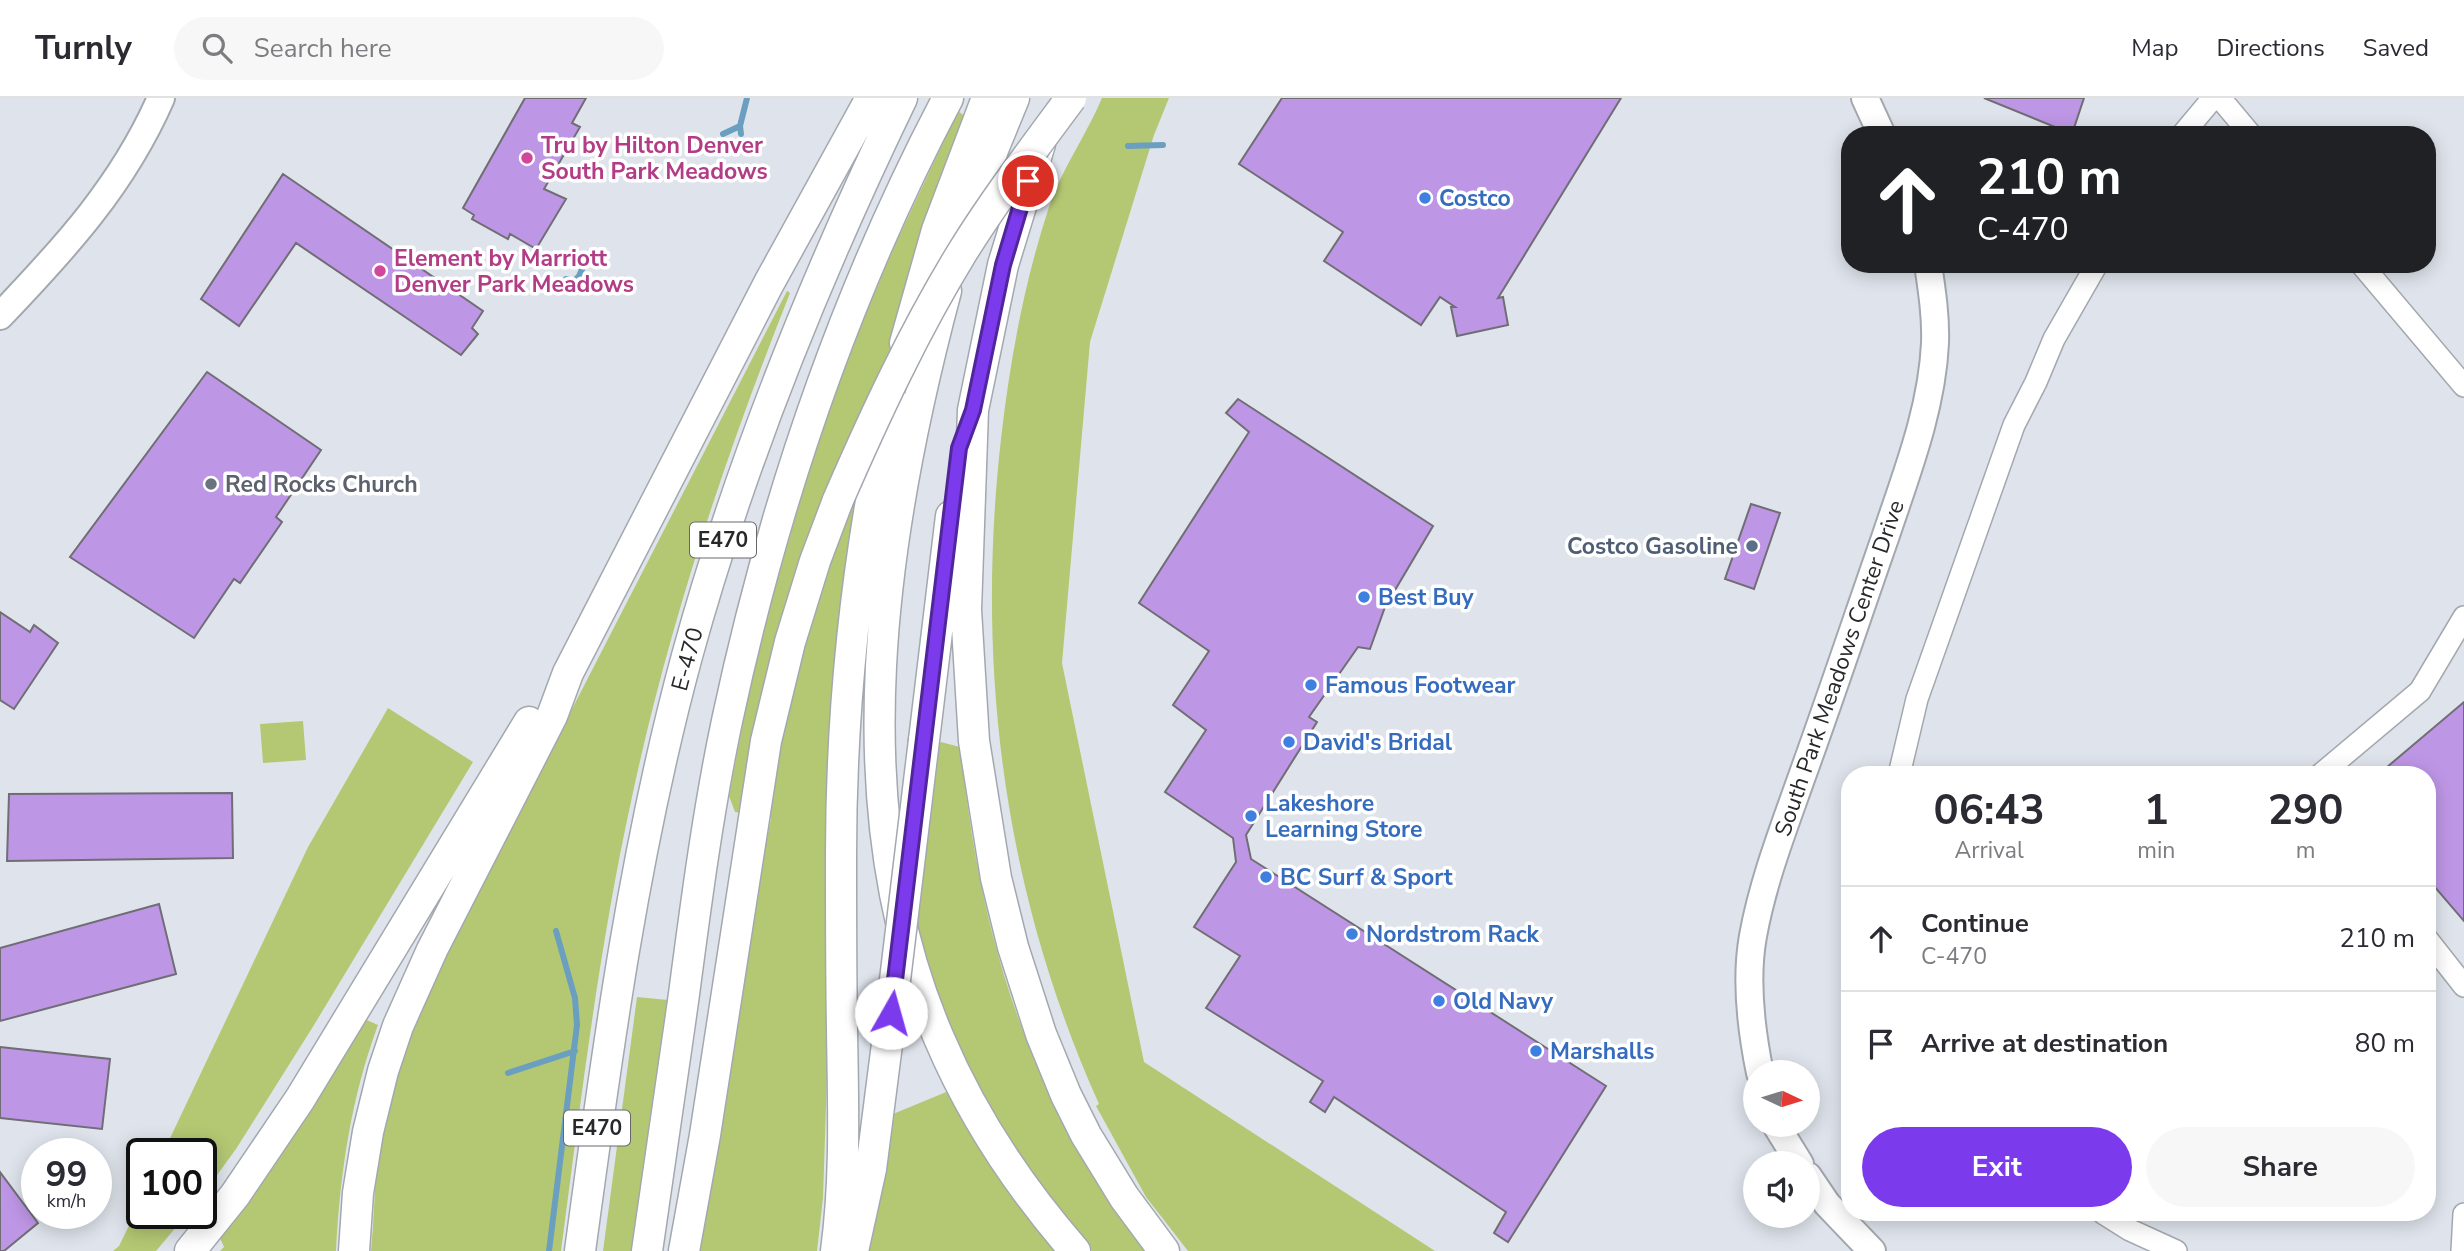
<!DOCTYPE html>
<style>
:root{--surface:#fff;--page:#f7f7f7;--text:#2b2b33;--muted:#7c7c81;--line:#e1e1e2;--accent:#7c3aed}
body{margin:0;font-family:"Nunito Sans",sans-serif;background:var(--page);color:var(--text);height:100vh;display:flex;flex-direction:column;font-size:26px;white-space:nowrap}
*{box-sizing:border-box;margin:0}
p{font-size:23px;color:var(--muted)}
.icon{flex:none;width:38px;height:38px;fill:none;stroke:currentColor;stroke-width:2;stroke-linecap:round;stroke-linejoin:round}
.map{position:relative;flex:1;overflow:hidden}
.sheet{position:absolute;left:1841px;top:668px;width:595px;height:455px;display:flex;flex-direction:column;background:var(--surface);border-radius:28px;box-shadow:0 4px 18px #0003}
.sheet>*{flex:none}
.top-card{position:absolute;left:1841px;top:28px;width:595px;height:147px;border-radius:28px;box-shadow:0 4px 18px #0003;background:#202124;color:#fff;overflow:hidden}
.needle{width:46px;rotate:94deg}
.buttons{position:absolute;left:1743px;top:962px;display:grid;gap:14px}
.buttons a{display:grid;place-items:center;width:77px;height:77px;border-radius:50%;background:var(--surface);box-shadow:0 4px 18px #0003;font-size:35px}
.speed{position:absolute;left:21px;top:1040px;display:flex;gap:14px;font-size:35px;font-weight:700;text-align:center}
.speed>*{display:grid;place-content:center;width:91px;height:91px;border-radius:50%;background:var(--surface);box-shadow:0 4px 18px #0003;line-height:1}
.speed small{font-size:18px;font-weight:400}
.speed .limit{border:4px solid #111;border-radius:10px;background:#fff;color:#111}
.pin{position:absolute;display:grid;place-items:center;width:60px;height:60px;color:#fff;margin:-30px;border:4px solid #fff;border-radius:50%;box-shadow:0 2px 7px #0007}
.me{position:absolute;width:77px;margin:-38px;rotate:7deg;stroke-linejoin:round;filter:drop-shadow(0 0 5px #0008)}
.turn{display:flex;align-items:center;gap:24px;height:147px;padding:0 21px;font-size:32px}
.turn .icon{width:91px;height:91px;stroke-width:2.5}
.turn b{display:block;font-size:49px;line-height:60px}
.eta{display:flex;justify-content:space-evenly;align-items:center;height:119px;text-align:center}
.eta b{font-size:42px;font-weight:700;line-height:49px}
.action{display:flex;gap:14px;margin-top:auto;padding:14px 21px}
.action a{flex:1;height:80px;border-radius:42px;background:var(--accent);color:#fff;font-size:28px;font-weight:700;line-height:80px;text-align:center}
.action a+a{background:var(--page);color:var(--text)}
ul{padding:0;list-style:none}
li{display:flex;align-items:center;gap:21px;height:105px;padding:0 21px;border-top:2px solid var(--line)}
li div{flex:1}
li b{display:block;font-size:26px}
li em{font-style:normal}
header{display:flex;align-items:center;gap:42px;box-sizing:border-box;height:98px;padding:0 35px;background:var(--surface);border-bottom:2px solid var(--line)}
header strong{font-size:33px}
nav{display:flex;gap:38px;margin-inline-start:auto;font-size:24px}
.search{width:490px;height:63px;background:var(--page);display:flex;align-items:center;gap:18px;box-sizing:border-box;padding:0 24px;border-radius:38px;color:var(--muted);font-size:26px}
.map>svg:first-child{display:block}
</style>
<header>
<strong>Turnly</strong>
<div class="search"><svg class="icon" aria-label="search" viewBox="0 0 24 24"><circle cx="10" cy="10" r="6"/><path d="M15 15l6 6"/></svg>Search here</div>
<nav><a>Map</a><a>Directions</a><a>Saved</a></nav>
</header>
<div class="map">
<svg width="2464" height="1153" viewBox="0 0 2464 1153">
<rect width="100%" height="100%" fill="#dfe4ec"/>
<path fill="#b4c873" d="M 1102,0 L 1169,0 L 1154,37 L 1090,244 L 1062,565 L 1144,964 L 1435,1153 L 1188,1153 L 1146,1099 L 1096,1008 L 1099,1006 C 1004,795 975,570 1001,341 C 1010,262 1024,185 1049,109 C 1062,70 1086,38 1102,0 Z
M 958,13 L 966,19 L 741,715 L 735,714 L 729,698 L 748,599 L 770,507 L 815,352 L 858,234 L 894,149 Z
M 787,193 L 790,195 C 725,359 669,526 632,699 C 599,849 581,1001 561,1153 L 371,1153 C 374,1124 374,1095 377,1067 C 384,1006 406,948 428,891 Z
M 863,374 L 830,886 L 823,1100 L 817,1153 L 697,1153 L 736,936 L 758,766 L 762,766 L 771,720 L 765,718 L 786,612 L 825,475 Z
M 388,610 L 473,664 L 314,927 L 236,1051 L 201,1099 L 201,1055 L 163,1055 L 308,749 Z
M 303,623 L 306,662 L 263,665 L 260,626 Z
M 913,638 L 939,647 L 941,644 L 960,649 C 965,685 969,723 976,760 C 994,864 1035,987 1093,1075 L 1092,1077 L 1144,1153 L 1092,1153 L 1059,1114 L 996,1026 L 954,940 L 926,862 L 916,824 L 897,709 L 904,708 Z
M 637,899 L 668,902 L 633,1153 L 603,1153 Z
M 362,920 L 378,927 C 351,1000 340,1075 336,1153 L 220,1153 L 224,1149 L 218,1136 Z
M 951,992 L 1062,1153 L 868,1153 L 886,1064 L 893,1016 Z
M 142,1101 L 142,1115 L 188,1115 L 156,1153 L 113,1153 L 119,1148 Z"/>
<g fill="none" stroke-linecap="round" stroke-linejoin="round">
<path stroke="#6b9fbf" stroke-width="6" d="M 723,36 L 740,28
M 741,36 L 740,28 L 747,0
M 1128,48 L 1163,47
M 566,181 L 574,183 L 579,178 L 589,156
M 508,975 L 575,953
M 549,1153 L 577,927 L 575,900 L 556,833"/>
</g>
<path fill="#be96e6" stroke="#706d74" stroke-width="2" d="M 525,0 L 586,0 L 572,25 L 580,29 L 544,91 L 566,101 L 536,151 L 510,136 L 508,141 L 472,121 L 474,117 L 463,110 Z
M 1282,0 L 1621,0 L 1498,200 L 1503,199 L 1508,227 L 1457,238 L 1451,209 L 1455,209 L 1440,199 L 1421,227 L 1324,163 L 1343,134 L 1239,66 Z
M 1984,0 L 2084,0 L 2072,36 Z
M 283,76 L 483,213 L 472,230 L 478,236 L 461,257 L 296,145 L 239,228 L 201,201 Z
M 207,274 L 321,352 L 276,419 L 282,424 L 240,485 L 234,481 L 194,540 L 70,459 Z
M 1238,301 L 1433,428 L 1385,509 L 1370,551 L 1358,549 L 1309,619 L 1317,624 L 1246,737 L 1251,761 L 1606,988 L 1508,1144 L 1494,1135 L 1506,1114 L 1334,999 L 1325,1014 L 1310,1004 L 1323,983 L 1206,910 L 1240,858 L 1194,829 L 1236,764 L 1233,740 L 1165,694 L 1206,632 L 1173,607 L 1209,553 L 1139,505 L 1249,334 L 1226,315 Z
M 1751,406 L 1780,415 L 1754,491 L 1725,481 Z
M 0,514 L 30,534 L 34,527 L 58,545 L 14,611 L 0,602 Z
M 2464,604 L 2464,823 L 2427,780 L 2427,677 L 2381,677 L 2380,675 Z
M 232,695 L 233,760 L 7,763 L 9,696 Z
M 159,806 L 176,876 L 0,923 L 0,850 Z
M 0,949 L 110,961 L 102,1031 L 0,1020 Z
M 0,1074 L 38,1125 L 4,1153 L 0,1153 Z"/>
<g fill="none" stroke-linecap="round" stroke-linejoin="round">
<defs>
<path id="minor" d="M 2220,0 L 2251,37
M 2182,37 L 2213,0
M 2361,166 L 2464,288
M 1899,677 L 1917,601 L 2014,327 L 2036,284 L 2054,241 L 2097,166
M 2320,677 L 2420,593 L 2464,519
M 2427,841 L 2464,888
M 2103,1115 L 2130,1132 L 2176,1153
M 2462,1153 L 2464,1116"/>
<path id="major" d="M 1865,0 L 1882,37
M 0,218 C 65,150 123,87 161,0
M 1760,975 C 1751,931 1745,882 1753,838 C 1763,783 1783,732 1801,681 C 1830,601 1857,520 1885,440 C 1906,377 1932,312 1935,245 C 1936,219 1932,193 1928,166
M 1776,1027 L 1800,1066
M 1808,1078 L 1827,1106 L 1872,1153"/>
<path id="highway" d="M 1040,46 L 1003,167 L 973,312 L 966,512 L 974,643 L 996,780 L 1013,849 L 1041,936 L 1066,997 L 1086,1037 L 1124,1099 L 1164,1153
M 960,149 L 994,49 L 1014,0
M 946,193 C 883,429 838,708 939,940 C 972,1018 1020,1090 1075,1153
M 905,245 L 937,132 L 987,0
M 924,642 L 951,418
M 190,1153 L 235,1097 L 300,1001 L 529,624
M 354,1153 L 358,1095 L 368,1034 L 383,973 L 398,928 L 432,852 L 552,618 L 568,575 L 769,185 L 871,0
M 580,1153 C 607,954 634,753 687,558 C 740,365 815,180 902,0
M 647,1153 C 659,1068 672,982 684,896 C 696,805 708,713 727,623 C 773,407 845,195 948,0
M 684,1153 L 705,1037 L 766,643 L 790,544 L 815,463 L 838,402
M 836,1153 C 846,1079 843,1005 842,931 C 841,873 841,815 841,757 C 841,603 858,450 891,300
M 853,1153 L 871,1071 L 891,915"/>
</defs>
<use href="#minor" stroke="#a3a8af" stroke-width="24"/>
<use href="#major" stroke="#a3a8af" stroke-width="30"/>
<use href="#highway" stroke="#a3a8af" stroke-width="33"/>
<use href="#minor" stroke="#fff" stroke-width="21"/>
<use href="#major" stroke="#fff" stroke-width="26"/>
<use href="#highway" stroke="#fff" stroke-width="30"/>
<defs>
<path id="highway-bridge" d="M 838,402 C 875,317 914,233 963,153 C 996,100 1034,50 1071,0
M 891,915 L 924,642"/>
</defs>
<use href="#highway-bridge" stroke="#a3a8af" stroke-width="33" stroke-linecap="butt"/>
<use href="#highway-bridge" stroke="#fff" stroke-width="30"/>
</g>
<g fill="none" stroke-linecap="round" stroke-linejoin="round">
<defs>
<path id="route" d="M 891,915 L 959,350 L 973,312 L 1003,167 L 1028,83"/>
</defs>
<use href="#route" stroke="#51269a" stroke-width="18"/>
<use href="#route" stroke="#7c3aed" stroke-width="12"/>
</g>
<g fill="#d1479c" stroke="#fff" stroke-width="2.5">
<circle cx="527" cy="60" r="7"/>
<circle cx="380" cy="173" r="7"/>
</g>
<g fill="#3f7fe0" stroke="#fff" stroke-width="2.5">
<circle cx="1425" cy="100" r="7"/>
<circle cx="1364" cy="499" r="7"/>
<circle cx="1311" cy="587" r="7"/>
<circle cx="1289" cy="644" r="7"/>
<circle cx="1251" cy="718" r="7"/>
<circle cx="1266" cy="779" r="7"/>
<circle cx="1352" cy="836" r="7"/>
<circle cx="1439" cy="903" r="7"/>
<circle cx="1536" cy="953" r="7"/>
</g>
<circle fill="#6b7280" stroke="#fff" stroke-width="2.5" cx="211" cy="386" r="7"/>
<circle fill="#5c6f8a" stroke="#fff" stroke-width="2.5" cx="1752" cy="448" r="7"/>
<g text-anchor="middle" stroke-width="7" stroke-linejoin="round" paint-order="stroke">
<g fill="#fff" stroke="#67686a" stroke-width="2">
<rect x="690" y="424.5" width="66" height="35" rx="5"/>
<rect x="564" y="1012.5" width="66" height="35" rx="5"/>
</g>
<g font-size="21" font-weight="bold" fill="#26282a">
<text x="723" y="449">E470</text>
<text x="597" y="1037">E470</text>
</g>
<g font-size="23" font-weight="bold" fill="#b23c85" stroke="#fff" text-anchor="start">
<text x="541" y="55">Tru by Hilton Denver<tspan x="541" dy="26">South Park Meadows</tspan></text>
<text x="394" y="168">Element by Marriott<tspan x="394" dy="26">Denver Park Meadows</tspan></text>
</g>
<g font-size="23" font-weight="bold" fill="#366cbe" stroke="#fff" text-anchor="start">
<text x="1439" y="108">Costco</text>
<text x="1378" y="507">Best Buy</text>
<text x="1325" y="595">Famous Footwear</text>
<text x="1303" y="652">David's Bridal</text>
<text x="1265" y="713">Lakeshore<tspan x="1265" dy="26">Learning Store</tspan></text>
<text x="1280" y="787">BC Surf &amp; Sport</text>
<text x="1366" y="844">Nordstrom Rack</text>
<text x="1453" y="911">Old Navy</text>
<text x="1550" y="961">Marshalls</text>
</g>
<g font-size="23" font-weight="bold" fill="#5b616d" stroke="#fff" text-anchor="start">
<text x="225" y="394">Red Rocks Church</text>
</g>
<g font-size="23" font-weight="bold" fill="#4e5e75" stroke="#fff" text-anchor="end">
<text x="1738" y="456">Costco Gasoline</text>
</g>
<g font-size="23" fill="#26282a" stroke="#fff">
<text transform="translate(687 561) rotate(-75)" y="8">E-470</text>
<text transform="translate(1839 570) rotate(-71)" y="8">South Park Meadows Center Drive</text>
</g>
</g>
</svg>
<div class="buttons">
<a><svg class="needle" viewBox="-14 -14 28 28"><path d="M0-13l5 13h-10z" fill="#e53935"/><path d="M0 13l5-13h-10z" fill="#7c7c81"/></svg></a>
<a><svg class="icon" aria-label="sound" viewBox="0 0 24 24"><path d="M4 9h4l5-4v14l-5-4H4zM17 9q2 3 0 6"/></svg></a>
</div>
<div class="speed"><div>99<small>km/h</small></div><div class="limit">100</div></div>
<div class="pin" style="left:1028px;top:83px;background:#d93025"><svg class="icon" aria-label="arrive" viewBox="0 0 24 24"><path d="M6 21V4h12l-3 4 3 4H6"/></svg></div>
<svg class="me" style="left:891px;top:915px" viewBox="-20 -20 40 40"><circle r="19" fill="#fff"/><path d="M0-13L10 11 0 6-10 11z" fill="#7c3aed"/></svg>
<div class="top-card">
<div class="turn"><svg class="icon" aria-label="ahead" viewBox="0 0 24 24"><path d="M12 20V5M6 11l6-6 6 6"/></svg><div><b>210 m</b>C-470</div></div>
</div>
<section class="sheet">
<div class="eta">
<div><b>06:43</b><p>Arrival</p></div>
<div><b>1</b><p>min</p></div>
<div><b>290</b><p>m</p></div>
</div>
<ul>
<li><svg class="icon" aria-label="ahead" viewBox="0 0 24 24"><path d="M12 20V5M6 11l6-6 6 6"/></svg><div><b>Continue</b><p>C-470</p></div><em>210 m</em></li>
<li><svg class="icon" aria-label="arrive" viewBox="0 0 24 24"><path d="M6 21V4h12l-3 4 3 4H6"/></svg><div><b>Arrive at destination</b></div><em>80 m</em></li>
</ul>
<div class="action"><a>Exit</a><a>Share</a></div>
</section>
</div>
